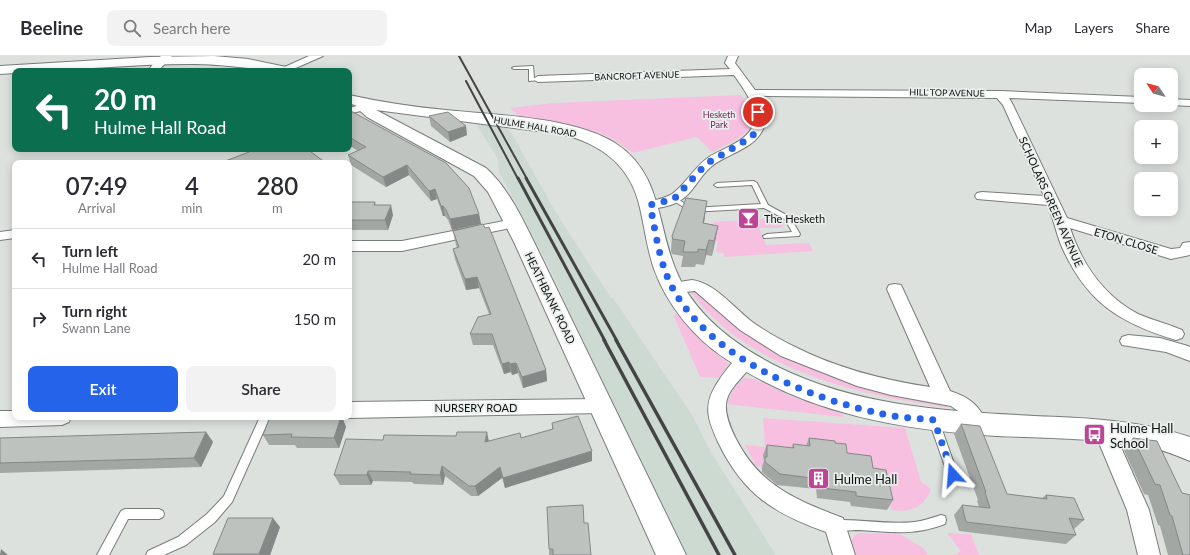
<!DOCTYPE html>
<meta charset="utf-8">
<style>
:root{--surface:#fff;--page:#f2f2f3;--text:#2b2b33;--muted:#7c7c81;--line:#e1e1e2;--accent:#2563eb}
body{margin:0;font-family:Lato,sans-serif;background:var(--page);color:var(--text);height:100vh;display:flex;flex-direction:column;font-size:15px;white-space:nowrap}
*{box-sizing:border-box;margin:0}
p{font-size:13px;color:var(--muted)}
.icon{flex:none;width:22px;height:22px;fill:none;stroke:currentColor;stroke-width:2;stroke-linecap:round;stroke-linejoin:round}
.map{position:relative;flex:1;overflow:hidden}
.details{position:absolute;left:12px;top:104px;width:340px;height:260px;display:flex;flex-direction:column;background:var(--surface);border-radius:8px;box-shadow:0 2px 10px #0003}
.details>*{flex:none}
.top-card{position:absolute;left:12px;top:12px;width:340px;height:84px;border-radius:8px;box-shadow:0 2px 10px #0003;background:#0b6e4f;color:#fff;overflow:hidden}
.needle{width:26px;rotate:305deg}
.fabs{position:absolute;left:1134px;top:12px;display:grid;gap:8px}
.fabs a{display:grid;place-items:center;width:44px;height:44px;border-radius:8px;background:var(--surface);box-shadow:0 2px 10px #0003;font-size:20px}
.pin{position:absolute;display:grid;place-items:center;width:34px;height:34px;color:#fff;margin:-17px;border:2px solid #fff;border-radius:50%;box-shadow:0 1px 4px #0007}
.me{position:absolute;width:44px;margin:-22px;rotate:341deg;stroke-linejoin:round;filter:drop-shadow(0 0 3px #0008)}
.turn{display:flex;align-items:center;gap:14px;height:84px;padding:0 16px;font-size:18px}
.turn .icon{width:52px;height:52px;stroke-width:2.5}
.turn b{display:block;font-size:28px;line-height:34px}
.eta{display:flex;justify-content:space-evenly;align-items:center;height:68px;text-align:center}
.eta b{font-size:24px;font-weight:600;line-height:28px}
.action{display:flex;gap:8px;margin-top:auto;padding:8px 16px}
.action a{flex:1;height:46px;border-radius:8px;background:var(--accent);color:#fff;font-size:16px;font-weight:600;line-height:46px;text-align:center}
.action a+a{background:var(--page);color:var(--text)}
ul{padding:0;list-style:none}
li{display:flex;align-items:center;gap:12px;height:60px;padding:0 16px;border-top:1px solid var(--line)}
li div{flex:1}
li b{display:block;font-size:15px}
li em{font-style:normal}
header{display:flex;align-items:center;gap:24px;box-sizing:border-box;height:56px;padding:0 20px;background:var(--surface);border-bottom:1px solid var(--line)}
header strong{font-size:19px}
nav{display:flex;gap:22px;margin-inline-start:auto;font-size:14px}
.search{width:280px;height:36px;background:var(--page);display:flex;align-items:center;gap:10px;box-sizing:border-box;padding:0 14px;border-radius:8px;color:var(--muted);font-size:15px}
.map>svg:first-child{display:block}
</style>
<header>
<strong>Beeline</strong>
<div class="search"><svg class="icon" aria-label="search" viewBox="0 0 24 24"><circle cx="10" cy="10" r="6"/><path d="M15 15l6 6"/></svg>Search here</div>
<nav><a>Map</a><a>Layers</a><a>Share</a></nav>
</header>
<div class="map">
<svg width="1190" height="499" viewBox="0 0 1190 499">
<rect width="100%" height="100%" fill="#dce1de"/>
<path fill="#cddad2" d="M 476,68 L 505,69 L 512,78 L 555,155 L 611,242 L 613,242 L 692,359 L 712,398 L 776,499 L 686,499 L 634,396 L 548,209 L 499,116 L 498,103 Z"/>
<path fill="#f7bfe0" d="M 741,39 C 763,76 743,80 712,96 L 697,81 L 633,97 L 613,83 L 602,78 L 577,72 L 523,64 L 510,52 L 555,47 Z
M 781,162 L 785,166 L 781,172 L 759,172 L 766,189 L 809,187 L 813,195 L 725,201 L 723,197 L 716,196 L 718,186 L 707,183 L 714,166 Z
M 690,235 L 699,237 L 793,305 L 844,324 L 946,348 L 947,351 C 856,339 747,313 690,235 Z
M 677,258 L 698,282 L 727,306 L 728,308 L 719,322 L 700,321 L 674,260 Z
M 744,322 L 754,323 L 794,341 L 843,358 L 843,361 L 727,348 C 730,339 736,328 744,322 Z
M 763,362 L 905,372 L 921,426 L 931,433 C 924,452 910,457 891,454 L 889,442 L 763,400 L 764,411 L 756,410 L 745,389 L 765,391 Z
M 859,477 L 900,478 L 923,492 L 928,499 L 854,499 L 850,487 L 855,479 Z
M 947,477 L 971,478 L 979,499 L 955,499 L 961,495 Z"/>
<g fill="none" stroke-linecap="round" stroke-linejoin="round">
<defs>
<path id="lane" d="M 533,10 L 534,22 L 540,22 L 540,24 L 529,25 L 529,13 L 514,13 L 512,12 L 514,11 Z
M 754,125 L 757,127 L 768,149 L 790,161 L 800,178 L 799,180 L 764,182 L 763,180 L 767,178 L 792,176 L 785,163 L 764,152 L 691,156 L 671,143 L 672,142 L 676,142 L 692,152 L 761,148 L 752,129 L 717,131 L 714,129 L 717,127 Z
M 260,361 L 270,361 L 232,446 L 215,466 L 186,489 L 164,499 L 146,499 L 148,495 L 178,481 L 207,458 L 224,440 Z
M 934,361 L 937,362 L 939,365 L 958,419 L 957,422 L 953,423 L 949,422 L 948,419 L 929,365 L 931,362 Z
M 125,453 L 159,453 L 163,455 L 164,458 L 163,461 L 159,463 L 128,463 L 109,499 L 97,499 L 121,455 Z
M 941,459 L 945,460 L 946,464 L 945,468 C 913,480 892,476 860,474 C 851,474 840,476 832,473 L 831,469 L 832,465 L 836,464 C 862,463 888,469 914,466 C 923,465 932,462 941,459 Z"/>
<path id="street" d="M 161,0 L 172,0 L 158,15 L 148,15 L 155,5 Z
M 309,0 L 323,0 L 289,15 L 278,14 Z
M 728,0 L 738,0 L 735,7 L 755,34 L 1000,35 L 1141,41 L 1141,47 L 1009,42 L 1013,49 L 1067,162 L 1171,193 L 1180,192 L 1183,187 L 1190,186 L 1190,199 L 1171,203 L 1070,172 C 1082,208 1104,240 1138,258 C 1152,264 1168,268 1182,274 L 1184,278 L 1182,282 L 1176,284 C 1119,267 1086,246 1061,189 C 1056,176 1053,162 1048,149 L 977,143 L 975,140 L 977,137 L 982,136 L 1044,140 L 1003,49 L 997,42 L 758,40 C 764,51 768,64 762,75 C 753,93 727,98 712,110 C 699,120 693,138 678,146 C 670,150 654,154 645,152 L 643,149 L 645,146 C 654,144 664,143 672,138 C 686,128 694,111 709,101 C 723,92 750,85 754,66 C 757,50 743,32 734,19 L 538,26 L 533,23 L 538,20 L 730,13 L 725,7 Z
M 1171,43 L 1190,44 L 1190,50 L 1170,49 Z
M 364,48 L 369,51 L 368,53 L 349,58 L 349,52 Z
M 514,163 L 519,164 L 521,167 L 519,170 L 402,195 L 349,195 L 349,185 L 402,185 Z
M 15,174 L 15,182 L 0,184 L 0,176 Z
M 692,224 C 715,227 733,251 751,265 C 763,274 779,283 793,290 C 836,312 883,324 930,331 L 887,233 L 889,229 L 895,228 L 901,229 L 950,335 C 969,341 979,349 987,367 L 985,373 L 978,375 L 971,373 L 962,358 L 951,350 L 891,339 L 857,330 L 781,300 L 740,274 L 695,235 L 672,237 L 667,236 L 664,232 L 667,228 Z
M 1128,279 L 1160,282 L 1188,290 L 1190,291 L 1190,305 L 1166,296 L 1122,289 L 1120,285 L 1122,281 Z
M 745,298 L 751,300 L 754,305 C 746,320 728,331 726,348 C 725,360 731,373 736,383 C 760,430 796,444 843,462 L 855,499 L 833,499 L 826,476 C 773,457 743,438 718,386 C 708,364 703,350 716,329 C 723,318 733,302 745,298 Z
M 602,343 L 609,345 L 611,350 L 609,355 L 602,357 L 349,362 L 347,361 L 349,361 L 349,346 Z
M 0,355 L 15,355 L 15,361 L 71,361 L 69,366 L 62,369 L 0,371 Z
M 1104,367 L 1111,369 L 1149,454 L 1160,499 L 1138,499 L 1127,454 L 1094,375 L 1097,369 Z"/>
<path id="secondary" d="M 214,0 L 248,3 L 291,12 L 293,15 C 258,15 224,7 189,8 C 131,8 73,15 15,15 L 15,17 L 0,18 L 0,10 L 150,1 Z
M 349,39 C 381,46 413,51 446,54 C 495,59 573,61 615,87 C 661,116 657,167 675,212 C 693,259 736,290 780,312 C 860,351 947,355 1034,360 C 1087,362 1140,364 1190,381 L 1190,405 C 1178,400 1166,395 1153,392 C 1102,382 1049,382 997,380 C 901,374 807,358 726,303 C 694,282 667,249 654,213 C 647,193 645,173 640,152 C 631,110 601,87 560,78 L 376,54 L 486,112 C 508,132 521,160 534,186 L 686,499 L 656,499 L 514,186 L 488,136 L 474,120 L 367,61 L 359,54 L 357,50 L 349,47 Z"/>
</defs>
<use href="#lane" stroke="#787d7a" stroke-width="2"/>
<use href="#street" stroke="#787d7a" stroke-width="2"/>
<use href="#secondary" stroke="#787d7a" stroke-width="2"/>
<use href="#lane" fill="#fff" fill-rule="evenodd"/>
<use href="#street" fill="#fff" fill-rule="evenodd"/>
<use href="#secondary" fill="#fff" fill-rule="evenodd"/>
<path stroke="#434443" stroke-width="2" d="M 459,0 L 527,123
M 466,25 L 518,123"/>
<path stroke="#434443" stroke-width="3" d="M 518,122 L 605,285
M 526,122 L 617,285"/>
<path stroke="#434443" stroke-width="3.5" d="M 604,284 L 719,499
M 616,284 L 735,499"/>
</g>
<path fill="#a3a7a4" d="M 349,54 L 479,158 L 481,168 L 452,174 L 448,164 L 445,160 L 443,160 L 437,143 L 431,145 L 409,119 L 386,131 L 351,109 L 348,99 L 358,95 L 349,89 Z
M 429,60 L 467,79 L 450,86 L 431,70 Z
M 349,146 L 375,146 L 376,149 L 393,159 L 388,174 L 349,174 Z
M 705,160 L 704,167 L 718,170 L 712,200 L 706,199 L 704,209 L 696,208 L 695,211 L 681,211 L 683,200 L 672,198 L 671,195 L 672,180 Z
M 453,175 L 546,314 L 547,325 L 523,332 L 518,317 L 512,319 L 511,316 L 504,318 L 493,289 L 473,289 L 470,278 L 489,258 L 479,232 L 466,234 L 455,203 L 453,193 L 457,192 L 455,185 Z
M 270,361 L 342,361 L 346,371 L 339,392 L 297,392 L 295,389 L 269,389 L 263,379 Z
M 552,367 L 592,405 L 505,432 L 502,422 L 478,440 L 471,440 L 445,420 L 443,429 L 414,428 L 412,426 L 373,425 L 371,429 L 340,429 L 334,419 L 489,386 L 521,382 L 552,373 Z
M 961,368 L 1007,438 L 1042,442 L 1046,439 L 1084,464 L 1074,473 L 1073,473 L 1076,479 L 1066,488 L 959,475 L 954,459 L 962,449 L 979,451 L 977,445 L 978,444 L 954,378 Z
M 206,376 L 213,386 L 201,411 L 0,417 L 0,382 Z
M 809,382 L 835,387 L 847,397 L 873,412 L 893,444 L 887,454 L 851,450 L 850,446 L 817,442 L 816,433 L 777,429 L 762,416 L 762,411 L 764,405 L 763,399 L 767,389 L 792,392 L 793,388 L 806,390 Z
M 1133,382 L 1157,385 L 1190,499 L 1168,499 L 1160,470 L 1158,469 L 1148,439 L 1144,438 L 1123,392 Z
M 584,467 L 591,499 L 549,499 L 549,493 Z
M 280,471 L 270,499 L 213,499 L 213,498 Z"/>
<path fill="#848886" d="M 466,70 L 467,79 L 450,86 L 448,76 Z
M 267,105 L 268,107 L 261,107 Z
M 407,109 L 409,119 L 386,131 L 383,121 Z
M 435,133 L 437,143 L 431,145 L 429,135 Z
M 707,145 L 705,160 L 701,182 L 703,167 Z
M 391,149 L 393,159 L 388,174 L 385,164 Z
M 441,150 L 443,150 L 445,160 L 443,160 Z
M 479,158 L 481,168 L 452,174 L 450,163 Z
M 718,170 L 712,200 L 714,185 Z
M 709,184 L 704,209 L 706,194 Z
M 477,221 L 479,232 L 466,234 L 465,223 Z
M 509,306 L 511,316 L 504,318 L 502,308 Z
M 516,307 L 518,317 L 512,319 L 510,308 Z
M 546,314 L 547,325 L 523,332 L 522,321 Z
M 341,361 L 342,361 L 346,371 L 339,392 L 334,382 Z
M 206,376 L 213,386 L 201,411 L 194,402 Z
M 487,376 L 489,386 L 485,386 Z
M 592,395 L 592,405 L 505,432 L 503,422 Z
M 442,410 L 445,420 L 443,429 L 440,419 Z
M 500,411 L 502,422 L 478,440 L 475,430 Z
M 368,415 L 373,425 L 371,429 L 367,419 Z
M 273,462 L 280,471 L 270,499 L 260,499 L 259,498 Z
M 1,493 L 8,499 L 0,499 Z"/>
<path fill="#bdc2bf" stroke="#848886" d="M 349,54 L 446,107 L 469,132 L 479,158 L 450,163 L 446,154 L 443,150 L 441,150 L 435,133 L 429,135 L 407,109 L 383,121 L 348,99 L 366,91 L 349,81 Z
M 448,56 L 466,70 L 448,76 L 429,60 Z
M 257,93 L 307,93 L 326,107 L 269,107 L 267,105 L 261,107 L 220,107 Z
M 686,142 L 707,145 L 703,167 L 718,170 L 714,185 L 709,184 L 706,194 L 698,193 L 698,196 L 683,196 L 685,185 L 673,183 L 672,180 Z
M 349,146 L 375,146 L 374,149 L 391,149 L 385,164 L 349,164 Z
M 483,168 L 485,172 L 489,171 L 546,314 L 522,321 L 516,307 L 510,308 L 509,306 L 502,308 L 492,278 L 470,278 L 478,261 L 491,258 L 477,221 L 465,223 L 453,193 L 459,191 L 453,175 Z
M 578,360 L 592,395 L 503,422 L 500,411 L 475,430 L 469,430 L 442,410 L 440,419 L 410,418 L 411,416 L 368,415 L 367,419 L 334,419 L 346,383 L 383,384 L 384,379 L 456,380 L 457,376 L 487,376 L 485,386 L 520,377 L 521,382 L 553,373 L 552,367 Z
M 270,361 L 341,361 L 334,382 L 291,381 L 292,378 L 263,379 Z
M 961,368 L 980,370 L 1007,438 L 1047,443 L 1046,439 L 1074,442 L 1084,464 L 1069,462 L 1076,479 L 966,466 L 962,449 L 990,452 L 985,436 L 986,436 Z
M 206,376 L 194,402 L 0,407 L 0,382 Z
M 809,382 L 835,385 L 835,387 L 846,388 L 847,397 L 871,400 L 873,412 L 886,414 L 893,444 L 856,440 L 856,436 L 822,432 L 820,423 L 780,418 L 765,406 L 765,401 L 767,401 L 767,389 L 794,392 L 793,388 L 810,390 Z
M 1133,382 L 1157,385 L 1182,437 L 1190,439 L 1190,499 L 1183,499 L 1172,460 L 1170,459 L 1160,429 L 1155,428 Z
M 583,449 L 584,467 L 588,467 L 591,499 L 553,499 L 553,493 L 549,493 L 547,451 Z
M 228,462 L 273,462 L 259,498 L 213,498 Z"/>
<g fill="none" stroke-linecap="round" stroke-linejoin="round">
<path stroke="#2563eb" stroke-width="7" stroke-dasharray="0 12.6" d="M 758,56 L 760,66 L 758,74 L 750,82 L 706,108 L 674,143 L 650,149 C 656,177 659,207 673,233 C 711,302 809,343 883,358 C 900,362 917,362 934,364 L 953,419"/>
</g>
<defs>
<symbol id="bar-square" viewBox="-11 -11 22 22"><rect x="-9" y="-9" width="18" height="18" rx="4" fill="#be4497" stroke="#e9efec"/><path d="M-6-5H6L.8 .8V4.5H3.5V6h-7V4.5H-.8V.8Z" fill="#fff"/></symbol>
<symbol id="bus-square" viewBox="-11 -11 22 22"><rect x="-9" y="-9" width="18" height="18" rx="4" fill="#be4497" stroke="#e9efec"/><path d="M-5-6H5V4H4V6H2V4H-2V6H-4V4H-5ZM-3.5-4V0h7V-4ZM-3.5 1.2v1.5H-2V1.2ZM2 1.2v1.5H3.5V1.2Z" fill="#fff"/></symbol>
<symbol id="building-square" viewBox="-11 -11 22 22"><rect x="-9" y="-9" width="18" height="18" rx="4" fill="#be4497" stroke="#e9efec"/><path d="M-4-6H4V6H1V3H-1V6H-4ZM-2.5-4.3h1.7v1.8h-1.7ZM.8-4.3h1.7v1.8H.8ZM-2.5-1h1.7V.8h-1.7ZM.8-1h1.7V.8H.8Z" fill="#fff"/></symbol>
</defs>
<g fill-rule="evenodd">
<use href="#bar-square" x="736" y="150" width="25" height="25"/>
<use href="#bus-square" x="1082" y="366" width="25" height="25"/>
<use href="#building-square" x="806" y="410" width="25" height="25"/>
</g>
<g text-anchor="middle" stroke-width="3.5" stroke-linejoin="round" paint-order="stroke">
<g font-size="9" fill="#101110" stroke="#e9efec">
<text transform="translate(637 20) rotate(-2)" y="3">BANCROFT AVENUE</text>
<text transform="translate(947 37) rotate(1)" y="3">HILL TOP AVENUE</text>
<text transform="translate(535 71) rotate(10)" y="3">HULME HALL ROAD</text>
</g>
<g font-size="9" fill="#74225a" stroke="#e9efec">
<text x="719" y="62">Hesketh<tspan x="719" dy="10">Park</tspan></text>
</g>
<g font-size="11" fill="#101110" stroke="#e9efec">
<text transform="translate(1051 146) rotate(66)" y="4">SCHOLARS GREEN AVENUE</text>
<text transform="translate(1126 185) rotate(17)" y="4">ETON CLOSE</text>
<text transform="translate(550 242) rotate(64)" y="4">HEATHBANK ROAD</text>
<text x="476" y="356">NURSERY ROAD</text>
</g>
<g font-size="11" fill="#101110" stroke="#e9efec" text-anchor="start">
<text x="764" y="167">The Hesketh</text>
</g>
<g font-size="13" fill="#101110" stroke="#e9efec" text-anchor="start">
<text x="1110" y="377">Hulme Hall<tspan x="1110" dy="15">School</tspan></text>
<text x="834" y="428">Hulme Hall</text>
</g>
</g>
</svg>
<div class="fabs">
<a><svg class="needle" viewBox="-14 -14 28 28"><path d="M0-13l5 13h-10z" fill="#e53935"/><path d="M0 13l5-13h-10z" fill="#7c7c81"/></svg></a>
<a>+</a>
<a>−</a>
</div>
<div class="pin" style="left:758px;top:56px;background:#d93025"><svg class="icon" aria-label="arrive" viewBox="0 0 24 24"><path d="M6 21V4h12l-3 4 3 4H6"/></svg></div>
<svg class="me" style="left:953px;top:419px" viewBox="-20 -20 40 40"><path d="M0-17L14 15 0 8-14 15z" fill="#2563eb" stroke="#fff" stroke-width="4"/></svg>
<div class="top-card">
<div class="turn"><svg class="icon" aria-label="left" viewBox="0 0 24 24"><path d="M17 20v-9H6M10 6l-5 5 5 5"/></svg><div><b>20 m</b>Hulme Hall Road</div></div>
</div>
<section class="details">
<div class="eta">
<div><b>07:49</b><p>Arrival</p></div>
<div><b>4</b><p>min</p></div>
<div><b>280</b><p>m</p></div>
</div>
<ul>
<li><svg class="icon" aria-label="left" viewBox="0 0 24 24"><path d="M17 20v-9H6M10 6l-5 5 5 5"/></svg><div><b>Turn left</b><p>Hulme Hall Road</p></div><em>20 m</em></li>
<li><svg class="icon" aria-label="right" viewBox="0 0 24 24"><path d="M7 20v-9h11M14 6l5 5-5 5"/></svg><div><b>Turn right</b><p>Swann Lane</p></div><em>150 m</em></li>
</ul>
<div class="action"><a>Exit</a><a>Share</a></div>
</section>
</div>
